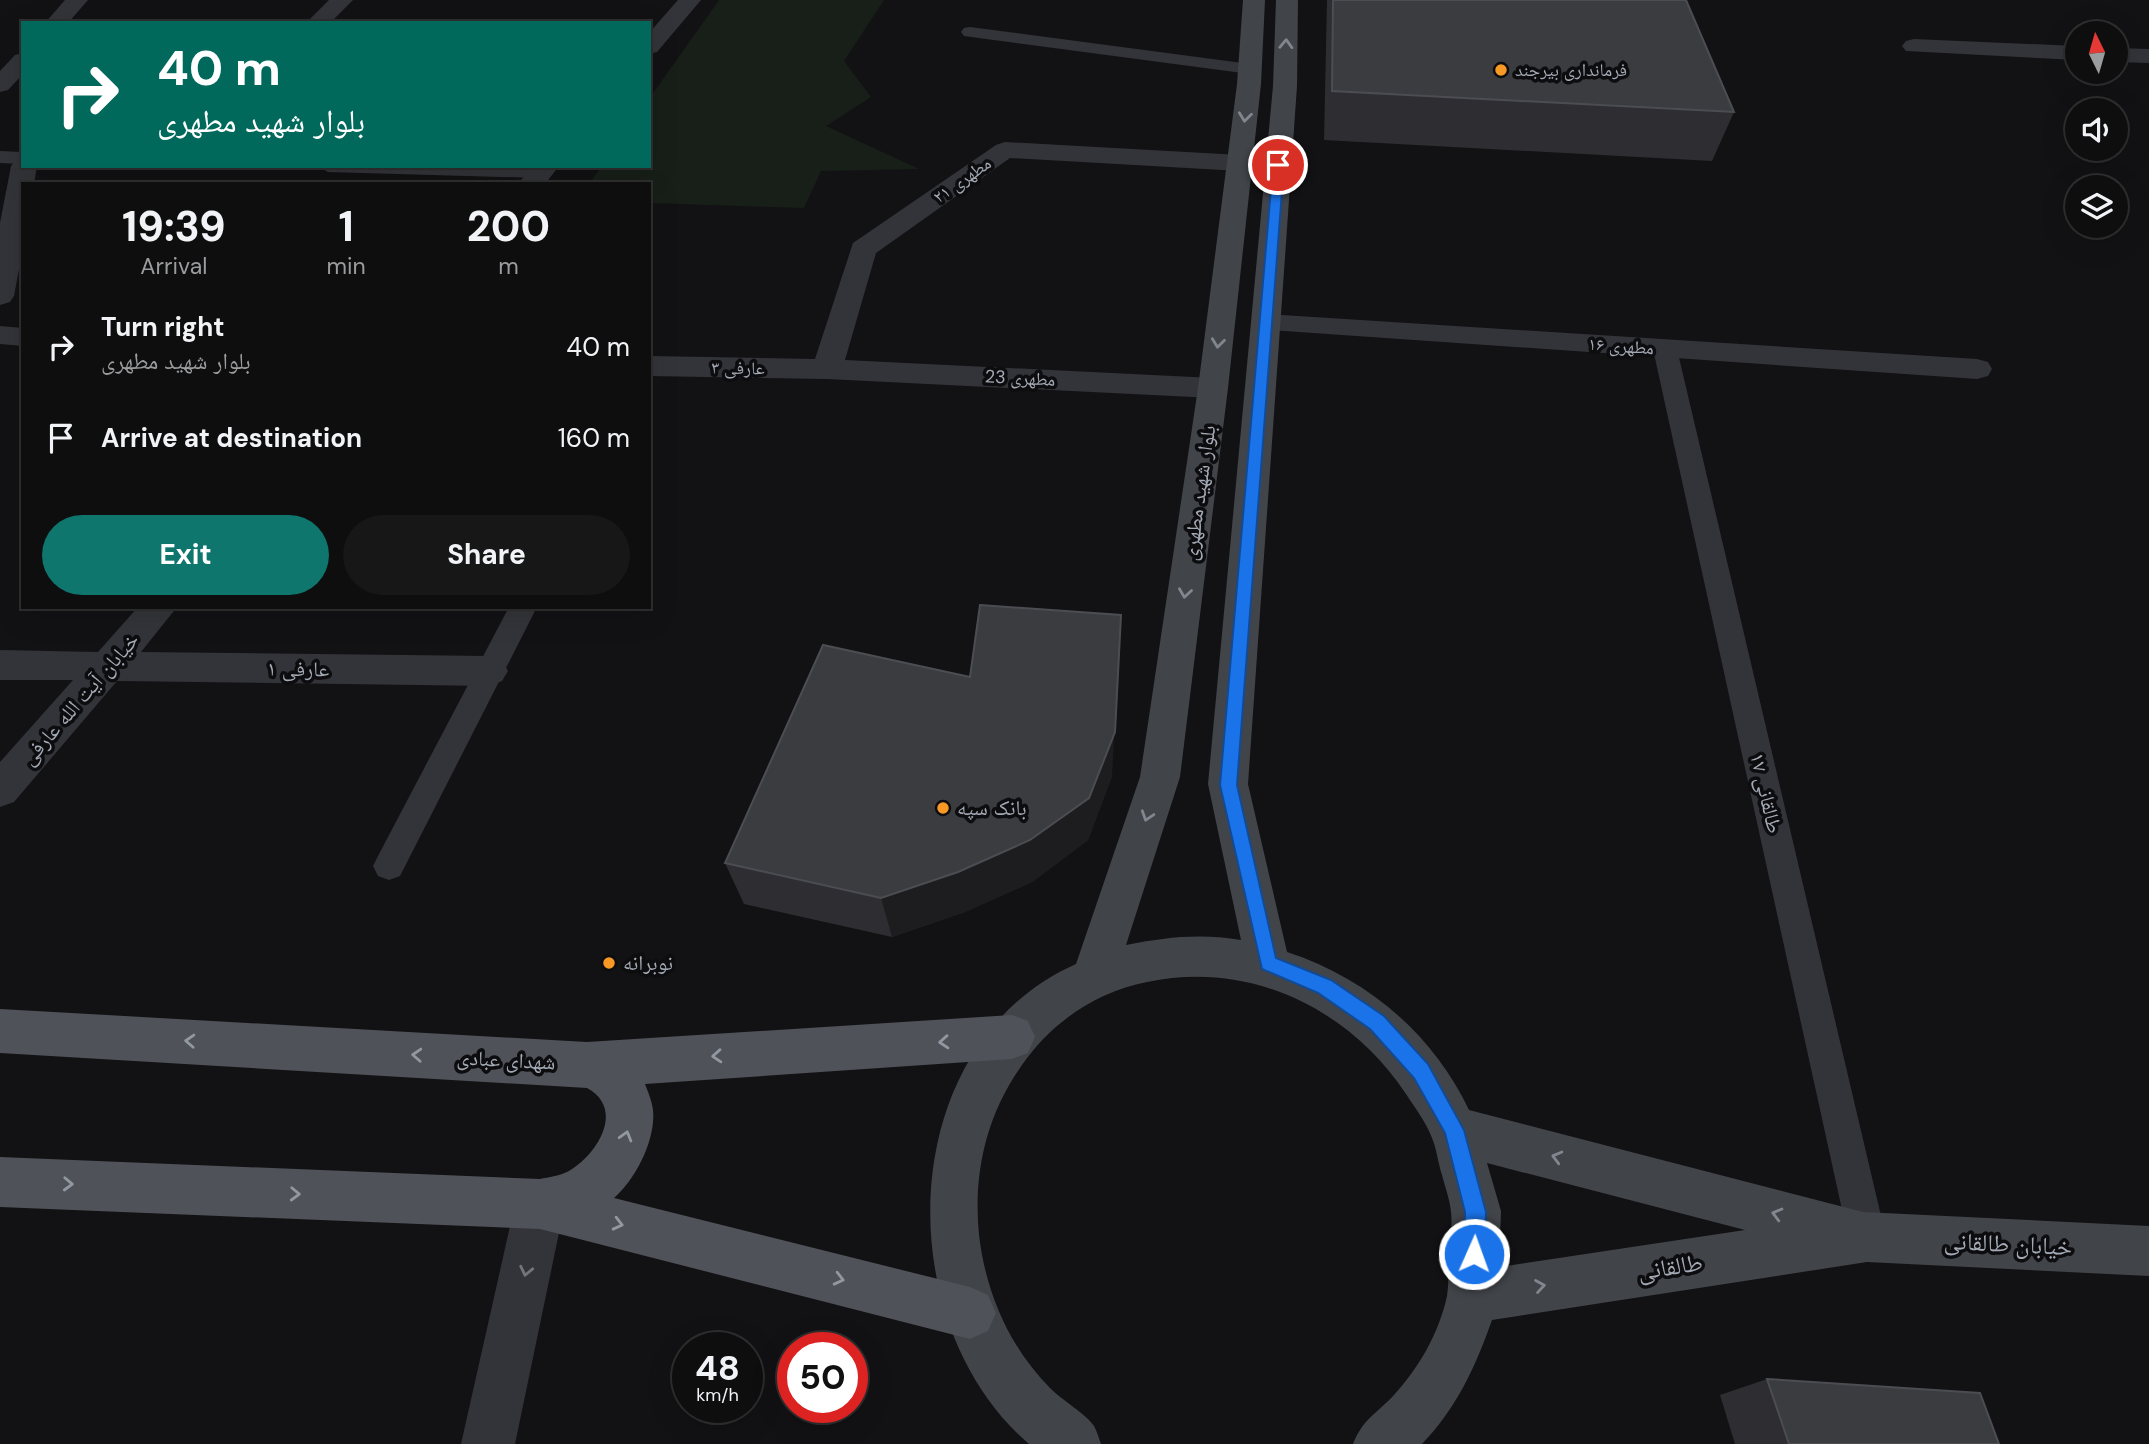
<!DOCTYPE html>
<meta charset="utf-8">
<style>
:root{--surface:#0e0e0f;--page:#171718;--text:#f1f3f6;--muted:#9b9c9e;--line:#2e2e2f;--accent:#0f766e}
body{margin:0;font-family:"DM Sans","Noto Naskh Arabic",sans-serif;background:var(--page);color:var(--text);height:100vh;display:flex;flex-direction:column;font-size:26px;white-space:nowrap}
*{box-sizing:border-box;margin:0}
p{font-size:23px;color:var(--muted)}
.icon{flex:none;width:38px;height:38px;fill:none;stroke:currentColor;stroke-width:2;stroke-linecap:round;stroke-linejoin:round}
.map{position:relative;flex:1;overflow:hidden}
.drawer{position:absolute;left:21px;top:182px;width:630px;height:427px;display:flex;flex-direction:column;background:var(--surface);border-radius:0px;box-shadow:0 7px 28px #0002,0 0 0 2px var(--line)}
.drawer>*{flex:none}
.top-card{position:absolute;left:21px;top:21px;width:630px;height:147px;border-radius:0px;box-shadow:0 7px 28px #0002,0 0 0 2px var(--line);background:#00695c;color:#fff;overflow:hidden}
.needle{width:46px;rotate:355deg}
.buttons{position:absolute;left:2065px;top:21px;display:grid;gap:14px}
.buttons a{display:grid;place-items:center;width:63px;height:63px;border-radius:50%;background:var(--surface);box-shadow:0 7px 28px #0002,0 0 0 2px var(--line);font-size:35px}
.speed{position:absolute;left:672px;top:1332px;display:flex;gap:14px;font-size:35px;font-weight:700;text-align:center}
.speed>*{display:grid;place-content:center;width:91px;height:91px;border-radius:50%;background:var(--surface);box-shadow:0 7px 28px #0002,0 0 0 2px var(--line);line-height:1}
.speed small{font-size:18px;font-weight:400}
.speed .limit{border:10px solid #d22;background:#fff;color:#111}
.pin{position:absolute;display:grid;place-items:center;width:60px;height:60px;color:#fff;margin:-30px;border:4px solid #fff;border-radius:50%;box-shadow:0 2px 7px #0007}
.me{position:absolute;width:77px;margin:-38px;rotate:2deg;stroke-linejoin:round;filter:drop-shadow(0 0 5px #0008)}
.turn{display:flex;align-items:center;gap:24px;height:147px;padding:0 21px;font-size:32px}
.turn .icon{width:91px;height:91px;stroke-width:2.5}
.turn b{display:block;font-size:49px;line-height:60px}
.eta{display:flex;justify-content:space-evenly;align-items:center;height:119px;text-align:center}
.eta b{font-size:42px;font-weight:700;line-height:49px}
.action{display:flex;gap:14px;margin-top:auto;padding:14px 21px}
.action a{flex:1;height:80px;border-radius:42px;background:var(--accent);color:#fff;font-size:28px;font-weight:700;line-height:80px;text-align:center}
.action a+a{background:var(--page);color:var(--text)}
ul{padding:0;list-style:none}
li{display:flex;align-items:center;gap:21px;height:91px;padding:0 21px}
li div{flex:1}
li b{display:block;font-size:26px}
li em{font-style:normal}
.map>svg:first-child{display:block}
</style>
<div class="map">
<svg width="2149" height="1444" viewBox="0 0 2149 1444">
<rect width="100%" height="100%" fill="#121214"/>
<path fill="#181f18" d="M 719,0 L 884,0 L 844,61 L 871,97 L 826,126 L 919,169 L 821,171 L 804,208 L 649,203 L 649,184 L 589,184 L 602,166 L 649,166 L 649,99 Z"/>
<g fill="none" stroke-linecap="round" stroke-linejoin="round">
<path fill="#333439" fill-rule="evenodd" d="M 970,27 L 1250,64 L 1259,69 L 1250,74 L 964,36 L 961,32 L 964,28 Z
M 0,151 L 23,152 L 23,164 L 0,163 Z
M 318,166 L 542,166 L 551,172 L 548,176 L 541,178 L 328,172 Z
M 1665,342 L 1673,344 L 1677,349 L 1886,1237 L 1881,1251 L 1867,1256 L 1853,1251 L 1848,1237 L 1653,349 L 1657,344 Z
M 509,607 L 537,607 L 400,876 L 389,880 L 378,876 L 373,866 L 378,856 Z"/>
<path fill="#333439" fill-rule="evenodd" d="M 65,0 L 88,0 L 68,23 L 45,23 Z
M 329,0 L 353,0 L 330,23 L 306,23 Z
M 678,0 L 701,0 L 657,52 L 649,54 L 649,33 Z
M 1914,39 L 2077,46 L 2077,60 L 1906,51 L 1902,46 L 1906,41 Z
M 2116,48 L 2149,49 L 2149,63 L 2116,62 Z
M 23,53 L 23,74 L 8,90 L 0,92 L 0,71 L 15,55 Z
M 1005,142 L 1240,155 L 1249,158 L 1253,163 L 1249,168 L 1240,171 L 1010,158 L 876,253 L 845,360 L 1213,378 L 1224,381 L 1228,388 L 1224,395 L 1213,398 L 827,379 L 649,376 L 649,356 L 815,359 L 853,243 L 996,145 Z
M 23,159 L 23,166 L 37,166 L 34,184 L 23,184 L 23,248 L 14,296 L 10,302 L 0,305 L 0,223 L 11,166 L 15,161 Z
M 532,166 L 559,166 L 545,184 L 518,184 Z
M 1266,314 L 1977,359 L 1988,362 L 1992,369 L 1988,376 L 1977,379 L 1256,329 L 1251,323 L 1256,317 Z
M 0,326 L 23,328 L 23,346 L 0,344 Z
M 138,607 L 177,607 L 141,652 L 489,656 L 502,661 L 508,671 L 502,681 L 489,686 L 117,681 L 14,802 L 0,807 L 0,762 L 73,680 L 0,680 L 0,650 L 98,652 Z
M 540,1179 L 558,1186 L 565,1204 L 515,1444 L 461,1444 L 515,1204 L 522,1186 Z"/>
<path fill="#414449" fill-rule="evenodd" d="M 1243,0 L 1265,0 L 1261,84 L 1228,388 L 1180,777 L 1126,945 C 1165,937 1201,933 1241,940 L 1208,784 L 1273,86 L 1276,0 L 1298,0 L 1297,86 L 1248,784 L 1287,952 C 1367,978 1433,1034 1469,1110 L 1863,1212 L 2149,1226 L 2149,1276 L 1867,1262 L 1492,1320 C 1476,1366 1456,1409 1422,1444 L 1353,1444 C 1363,1419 1375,1415 1393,1396 C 1419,1368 1439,1333 1447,1296 C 1449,1283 1448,1270 1449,1257 C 1449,1242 1453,1227 1451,1212 C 1450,1200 1445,1187 1442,1175 C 1438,1163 1437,1150 1432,1138 C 1426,1122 1415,1108 1406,1094 C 1349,1008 1249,960 1147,982 C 1096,992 1052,1022 1022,1065 C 986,1116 973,1173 979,1235 C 986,1293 1009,1347 1051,1389 C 1062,1400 1086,1414 1094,1426 C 1097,1431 1099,1439 1101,1444 L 1029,1444 C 888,1323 893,1045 1076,964 L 1140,777 L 1198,388 L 1237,84 ZM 1487,1163 L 1745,1230 L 1499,1267 L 1501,1211 Z"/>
<path fill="#4f5258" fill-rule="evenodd" d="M 0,1009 L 587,1042 L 1012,1015 L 1028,1021 L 1035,1037 L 1028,1053 L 1012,1059 L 645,1084 C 648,1092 652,1101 653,1110 C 656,1139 636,1179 614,1198 L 970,1287 L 988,1295 L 996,1313 L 988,1331 L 970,1339 L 540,1229 L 0,1207 L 0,1157 L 540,1179 C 549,1177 559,1176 567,1172 C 597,1156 626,1109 587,1088 L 0,1053 Z"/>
</g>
<path fill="#2e2e32" d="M 1327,0 L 1686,0 L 1734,112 L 1712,161 L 1324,140 Z
M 1112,776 L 1088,840 L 1032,882 L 965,912 L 892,937 L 744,904 L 725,863 Z
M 1767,1379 L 1999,1444 L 1735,1444 L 1720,1395 Z"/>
<path fill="#1d1d20" d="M 1121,615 L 1112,776 L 1088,840 L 1032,882 L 965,912 L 892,937 L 881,898 Z"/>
<path fill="#3a3c40" stroke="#4b4d52" stroke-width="2" d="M 1333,0 L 1686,0 L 1734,112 L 1332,91 Z
M 980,605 L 1121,615 L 1115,732 L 1089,798 L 1030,840 L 958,872 L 881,898 L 725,863 L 823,645 L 970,677 Z
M 1767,1379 L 1980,1393 L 1999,1444 L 1789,1444 Z"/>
<defs><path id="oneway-chevron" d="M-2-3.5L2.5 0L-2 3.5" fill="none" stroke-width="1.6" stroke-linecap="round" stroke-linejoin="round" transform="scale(1.75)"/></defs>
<g stroke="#81868f">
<use href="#oneway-chevron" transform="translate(1286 44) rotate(-88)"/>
<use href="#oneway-chevron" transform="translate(1245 117) rotate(97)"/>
<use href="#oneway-chevron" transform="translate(1218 343) rotate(97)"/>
<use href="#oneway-chevron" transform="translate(1185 593) rotate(98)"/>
<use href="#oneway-chevron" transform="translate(1147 816) rotate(108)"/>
<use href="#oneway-chevron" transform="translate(1557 1157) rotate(-165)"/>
<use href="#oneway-chevron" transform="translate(1777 1214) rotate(-165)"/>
<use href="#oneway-chevron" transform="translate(1540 1286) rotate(-9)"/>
</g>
<g stroke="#9298a2">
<use href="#oneway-chevron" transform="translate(190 1041) rotate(-177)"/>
<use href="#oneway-chevron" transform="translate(944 1042) rotate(176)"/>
<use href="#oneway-chevron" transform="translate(417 1055) rotate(-177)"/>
<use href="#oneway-chevron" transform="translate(717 1056) rotate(176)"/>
<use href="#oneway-chevron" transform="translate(626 1136) rotate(-74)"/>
<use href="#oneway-chevron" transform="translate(68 1184) rotate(2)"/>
<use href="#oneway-chevron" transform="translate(295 1194) rotate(2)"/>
<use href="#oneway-chevron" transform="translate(618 1224) rotate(14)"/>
<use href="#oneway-chevron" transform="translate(839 1279) rotate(14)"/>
</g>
<use stroke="#71757d" href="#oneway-chevron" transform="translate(526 1271) rotate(102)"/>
<path fill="#1a73e8" stroke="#114b97" stroke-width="2" d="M 1278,162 L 1284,165 L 1237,785 L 1276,958 L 1331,980 L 1384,1016 L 1428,1064 L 1464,1130 L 1486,1212 L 1485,1254 L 1481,1261 L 1474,1265 L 1467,1261 L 1464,1254 L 1465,1212 L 1445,1133 L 1414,1078 L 1370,1029 L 1318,993 L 1262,969 L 1220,785 L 1273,165 Z"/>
<g fill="#f89926" stroke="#0d0d0f" stroke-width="2.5">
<circle cx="1501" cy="70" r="7"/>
<circle cx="943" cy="808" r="7"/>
<circle cx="609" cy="963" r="7"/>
</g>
<g text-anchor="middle" stroke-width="7" stroke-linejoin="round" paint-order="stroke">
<g font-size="18" fill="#a3aab5" stroke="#0d0d0f" text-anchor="start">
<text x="1515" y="76">فرمانداری بیرجند</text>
</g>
<g font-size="18" fill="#a3aab5" stroke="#0d0d0f">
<text transform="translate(962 180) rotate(-35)" y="6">مطهری ۲۱</text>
<text transform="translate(1621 346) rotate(4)" y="6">مطهری ۱۶</text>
<text transform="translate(738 368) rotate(1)" y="6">عارفی ۳</text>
<text transform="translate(1020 378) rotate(3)" y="6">مطهری 23</text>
</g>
<g font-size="21" fill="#a3aab5" stroke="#0d0d0f">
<text transform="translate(1199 493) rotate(-82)" y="7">بلوار شهید مطهری</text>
<text transform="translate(298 669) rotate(1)" y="7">عارفی ۱</text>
<text transform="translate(80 699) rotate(-49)" y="7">خیابان آیت الله عارفی</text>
<text transform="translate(1766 793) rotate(77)" y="7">طالقانی ۱۷</text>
<text transform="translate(506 1060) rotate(3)" y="7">شهدای عبادی</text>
</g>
<g font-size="21" fill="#a3aab5" stroke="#0d0d0f" text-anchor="start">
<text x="957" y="815">بانک سپه</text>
<text x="623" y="970">نوبرانه</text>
</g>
<g font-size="24" fill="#a3aab5" stroke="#0d0d0f">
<text transform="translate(2008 1244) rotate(3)" y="8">خیابان طالقانی</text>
<text transform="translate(1670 1267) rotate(-9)" y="8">طالقانی</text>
</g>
</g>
</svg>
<div class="buttons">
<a><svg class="needle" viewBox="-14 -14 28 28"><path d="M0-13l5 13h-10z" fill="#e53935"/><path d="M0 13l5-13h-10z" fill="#9b9c9e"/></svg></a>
<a><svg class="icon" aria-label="sound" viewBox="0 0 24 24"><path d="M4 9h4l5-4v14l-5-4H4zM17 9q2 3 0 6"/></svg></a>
<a><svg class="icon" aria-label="layers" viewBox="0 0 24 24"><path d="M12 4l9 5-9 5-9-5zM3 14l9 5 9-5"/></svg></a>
</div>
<div class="speed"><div>48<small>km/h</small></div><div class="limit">50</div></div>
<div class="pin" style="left:1278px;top:165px;background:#d93025"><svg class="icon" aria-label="arrive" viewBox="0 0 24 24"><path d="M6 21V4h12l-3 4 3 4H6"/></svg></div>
<svg class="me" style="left:1474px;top:1254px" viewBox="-20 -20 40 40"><circle r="17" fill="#1a73e8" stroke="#fff" stroke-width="3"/><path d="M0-11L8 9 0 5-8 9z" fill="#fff"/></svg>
<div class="top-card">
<div class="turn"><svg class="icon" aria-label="right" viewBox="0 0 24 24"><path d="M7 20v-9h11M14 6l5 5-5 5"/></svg><div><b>40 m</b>بلوار شهید مطهری</div></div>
</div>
<section class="drawer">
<div class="eta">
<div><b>19:39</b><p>Arrival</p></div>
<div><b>1</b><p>min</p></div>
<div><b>200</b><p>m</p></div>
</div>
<ul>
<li><svg class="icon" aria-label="right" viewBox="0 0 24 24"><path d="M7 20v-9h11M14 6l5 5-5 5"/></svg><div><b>Turn right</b><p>بلوار شهید مطهری</p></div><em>40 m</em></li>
<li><svg class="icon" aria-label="arrive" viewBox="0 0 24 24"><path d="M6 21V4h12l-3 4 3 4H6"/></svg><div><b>Arrive at destination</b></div><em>160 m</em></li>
</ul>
<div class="action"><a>Exit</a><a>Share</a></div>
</section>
</div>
